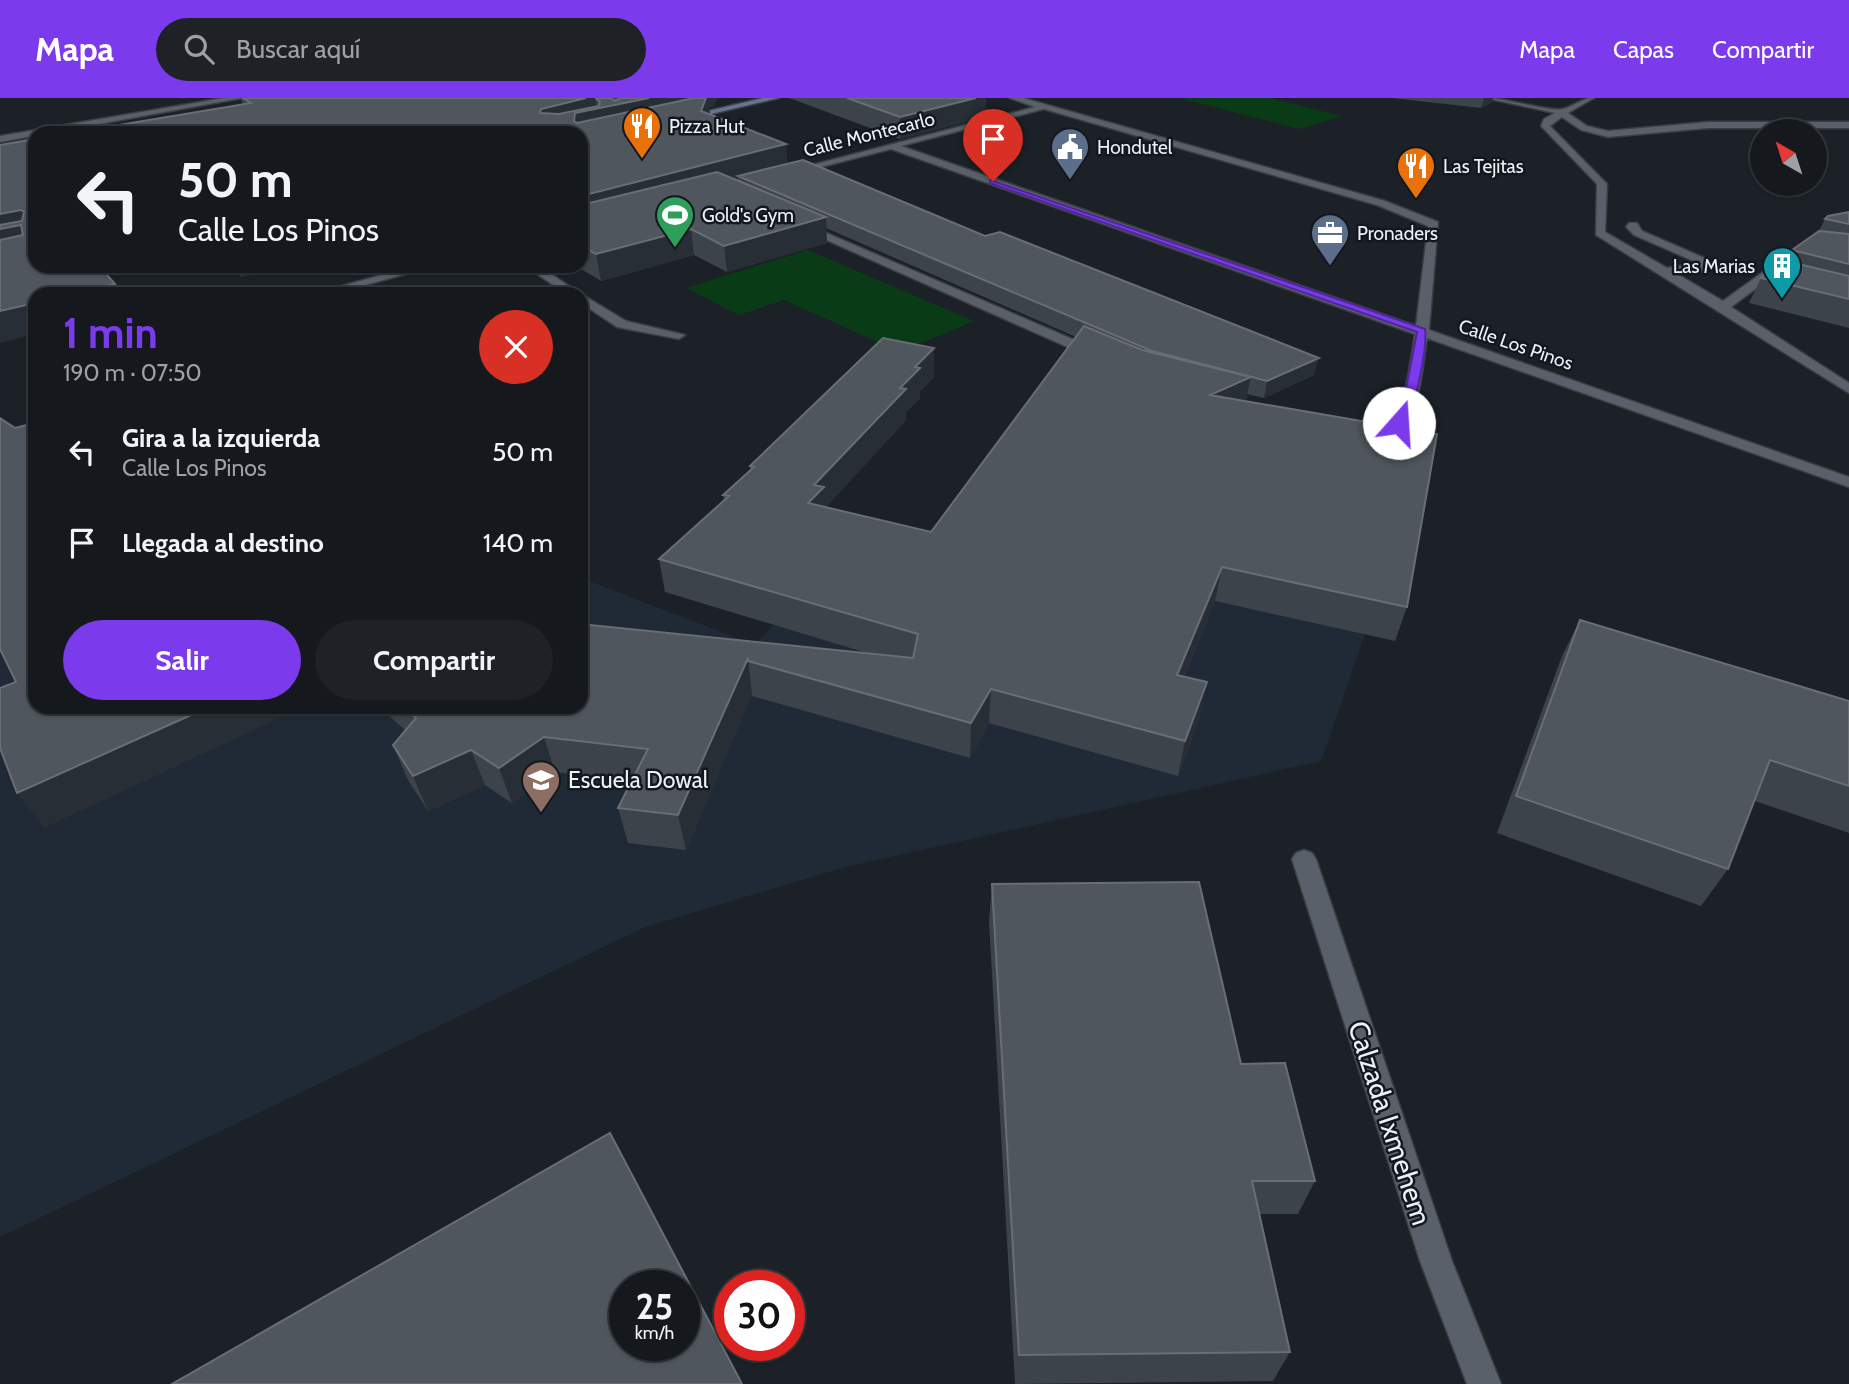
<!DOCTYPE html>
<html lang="es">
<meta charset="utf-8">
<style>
:root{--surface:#15191e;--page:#1e2227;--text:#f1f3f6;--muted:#9da0a4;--line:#34383c;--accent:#7c3aed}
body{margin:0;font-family:Cabin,sans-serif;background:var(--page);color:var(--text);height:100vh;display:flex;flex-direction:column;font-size:26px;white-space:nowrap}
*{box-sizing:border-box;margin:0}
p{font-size:23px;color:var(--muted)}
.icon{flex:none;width:38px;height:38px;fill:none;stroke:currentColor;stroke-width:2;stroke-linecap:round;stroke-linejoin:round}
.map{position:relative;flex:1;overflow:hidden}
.details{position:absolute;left:28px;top:189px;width:560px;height:427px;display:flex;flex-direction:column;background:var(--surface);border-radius:21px;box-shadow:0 2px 5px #0004,0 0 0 2px var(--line)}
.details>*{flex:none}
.hud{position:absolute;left:28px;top:28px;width:560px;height:147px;border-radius:21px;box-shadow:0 2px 5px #0004,0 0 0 2px var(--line);background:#15191e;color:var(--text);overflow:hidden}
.needle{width:46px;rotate:321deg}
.tools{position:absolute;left:1750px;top:21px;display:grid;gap:14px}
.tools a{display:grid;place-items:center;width:77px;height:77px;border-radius:50%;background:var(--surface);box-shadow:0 2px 5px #0004,0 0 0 2px var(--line);font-size:35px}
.speed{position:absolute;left:609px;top:1172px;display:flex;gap:14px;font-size:35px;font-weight:700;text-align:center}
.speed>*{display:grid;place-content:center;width:91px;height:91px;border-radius:50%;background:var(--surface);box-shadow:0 2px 5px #0004,0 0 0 2px var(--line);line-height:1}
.speed small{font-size:18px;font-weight:400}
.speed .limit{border:10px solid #d22;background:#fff;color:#111}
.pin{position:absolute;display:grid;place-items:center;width:60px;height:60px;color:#fff;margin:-72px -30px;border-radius:50% 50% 50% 0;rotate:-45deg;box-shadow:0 0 7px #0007}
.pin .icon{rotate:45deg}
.me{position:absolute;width:77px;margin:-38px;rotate:19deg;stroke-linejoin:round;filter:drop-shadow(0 0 5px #0008)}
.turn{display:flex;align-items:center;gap:24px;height:147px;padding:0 35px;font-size:32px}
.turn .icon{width:91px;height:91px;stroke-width:2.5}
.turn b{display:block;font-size:49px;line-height:60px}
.round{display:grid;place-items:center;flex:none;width:74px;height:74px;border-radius:37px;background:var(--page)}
.overview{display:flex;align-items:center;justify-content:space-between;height:119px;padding:0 35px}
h1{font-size:42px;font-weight:700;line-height:52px;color:var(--accent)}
.cta{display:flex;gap:14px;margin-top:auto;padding:14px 35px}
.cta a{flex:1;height:80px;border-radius:42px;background:var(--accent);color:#fff;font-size:28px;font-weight:700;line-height:80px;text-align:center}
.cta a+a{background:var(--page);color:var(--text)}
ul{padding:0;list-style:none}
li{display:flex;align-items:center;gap:21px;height:91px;padding:0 35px}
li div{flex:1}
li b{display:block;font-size:26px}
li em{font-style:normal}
header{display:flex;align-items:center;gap:42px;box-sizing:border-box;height:98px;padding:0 35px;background:var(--accent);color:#fff}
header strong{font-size:33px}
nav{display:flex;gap:38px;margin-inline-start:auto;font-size:24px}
.search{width:490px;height:63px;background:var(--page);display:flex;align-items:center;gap:18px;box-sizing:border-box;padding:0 24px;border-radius:38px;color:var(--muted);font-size:26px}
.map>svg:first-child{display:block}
</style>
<header>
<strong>Mapa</strong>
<div class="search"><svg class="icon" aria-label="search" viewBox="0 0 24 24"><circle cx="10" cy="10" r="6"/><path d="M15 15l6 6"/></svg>Buscar aquí</div>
<nav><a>Mapa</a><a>Capas</a><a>Compartir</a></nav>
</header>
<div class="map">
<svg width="1849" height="1286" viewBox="0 0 1849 1286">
<rect width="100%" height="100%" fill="#1c2128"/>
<path fill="#202a36" d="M 11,326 L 35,338 L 35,609 L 581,609 L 581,480 L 755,547 L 859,433 L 1366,533 L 1321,663 L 845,769 L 645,829 L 0,1139 L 0,330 Z"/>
<path fill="#0a3b17" d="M 1179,0 L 1270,0 L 1342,18 L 1299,31 Z
M 808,152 L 974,223 L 900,254 L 784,202 L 739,217 L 686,190 Z"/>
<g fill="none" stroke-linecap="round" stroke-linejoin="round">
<defs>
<path id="street" d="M 224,0 L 242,0 L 0,44 L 0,38 Z
M 1010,0 L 1023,0 L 1385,103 L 1438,124 L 1429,232 L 1849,379 L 1849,389 L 1427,240 C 1420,280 1421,350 1363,336 L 1363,330 C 1370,328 1378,331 1384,328 C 1406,319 1411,258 1415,236 L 891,51 L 790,77 L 785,74 L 1035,9 ZM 1044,11 L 1377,107 L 1428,128 L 1416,228 L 901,48 Z
M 1486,0 C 1505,0 1550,14 1563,11 C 1575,8 1581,0 1594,0 L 1568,15 L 1587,28 L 1608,33 L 1708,24 L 1849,24 L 1849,30 L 1708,30 L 1608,39 L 1581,32 L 1562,19 L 1550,28 L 1607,86 L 1605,134 L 1667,170 L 1698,165 L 1634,137 L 1626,129 L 1629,125 L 1637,125 L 1642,133 L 1709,162 L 1705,173 L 1677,176 L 1723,203 L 1799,148 L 1812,146 L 1849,153 L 1849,159 L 1806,153 L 1731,209 L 1849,285 L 1849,295 L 1596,137 L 1597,86 L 1541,28 L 1544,21 L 1555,15 Z
M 801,124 L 1100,253 L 1102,256 L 1090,259 L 797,129 L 796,127 Z
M 414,168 L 434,168 L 333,196 L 313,196 Z
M 525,168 L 539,168 L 581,196 L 567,196 Z
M 581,196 L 626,223 L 685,237 L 679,241 L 617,229 L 581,205 Z
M 1304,752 L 1312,755 L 1316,761 L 1452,1163 L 1501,1286 L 1467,1286 L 1420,1163 L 1292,761 L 1296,755 Z"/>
<path id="secondary" d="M 763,0 L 779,0 L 682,23 L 678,20 Z"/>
</defs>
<use href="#street" stroke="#393e43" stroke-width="3"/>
<use href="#secondary" stroke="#393e43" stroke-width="3"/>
<use href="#street" fill="#5a6069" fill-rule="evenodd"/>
<use href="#secondary" fill="#687194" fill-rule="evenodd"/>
</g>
<path fill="#3d434b" d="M 240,0 L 717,0 L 714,8 L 709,9 L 710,16 L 788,66 L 1314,277 L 1264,300 L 1247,296 L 1246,303 L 1407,509 L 1395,543 L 1215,503 L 1184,579 L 1200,619 L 1178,678 L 989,625 L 970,660 L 752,598 L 752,596 L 686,752 L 628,745 L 618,710 L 632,683 L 555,674 L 512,705 L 485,687 L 428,713 L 408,682 L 393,647 L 405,632 L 379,609 L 581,609 L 581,526 L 867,555 L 665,494 L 659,461 L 724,403 L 723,397 L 750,373 L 750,368 L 934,279 L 920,293 L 920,300 L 906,314 L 906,322 L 826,409 L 931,434 L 1076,239 L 826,130 L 827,145 L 727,174 L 694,157 L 601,183 L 576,168 L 581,168 L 581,35 L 71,35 L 243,6 Z
M 789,0 L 986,0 L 985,19 L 900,41 Z
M 1392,0 L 1493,0 L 1492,4 L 1481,10 Z
M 1849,114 L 1849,230 L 1749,205 L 1761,180 L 1787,163 L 1792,152 L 1819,133 L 1825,121 Z
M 229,168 L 285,168 L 242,179 Z
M 1580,522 L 1849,603 L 1849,735 L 1755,703 L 1728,771 L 1701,808 L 1497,735 L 1562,558 Z
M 992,786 L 1241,966 L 1315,1083 L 1298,1116 L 1260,1116 L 1290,1254 L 1273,1283 L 1015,1286 L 989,823 Z"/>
<path fill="#282e35" d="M 586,0 L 595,0 L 597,11 L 649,0 L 717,0 L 714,8 L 709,9 L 710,18 L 581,37 L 540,15 L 541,11 Z
M 976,0 L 986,0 L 985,19 L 900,41 L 900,19 Z
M 1484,0 L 1493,0 L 1492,4 L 1481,10 Z
M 306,30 L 307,35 L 280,35 Z
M 786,46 L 788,69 L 738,78 L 738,83 L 581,124 L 581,98 Z
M 21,112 L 34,137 L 0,160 L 0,116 Z
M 826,119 L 827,145 L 727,174 L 724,148 Z
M 691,131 L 694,157 L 601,183 L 596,156 Z
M 237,168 L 285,168 L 242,179 Z
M 115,186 L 119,196 L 72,196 Z
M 35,205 L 35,236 L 0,245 L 0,213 Z
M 934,250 L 934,279 L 920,293 L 920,300 L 906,314 L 906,322 L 826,409 L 827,421 L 808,405 L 814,387 L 900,290 L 915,269 Z
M 1319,260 L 1314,277 L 1264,300 L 1267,283 Z
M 1251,279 L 1244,309 L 1210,297 Z
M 1222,469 L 1215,503 L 1170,612 L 1177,577 Z
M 748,560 L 752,596 L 686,752 L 678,717 Z
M 1207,584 L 1200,619 L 1178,678 L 1185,643 Z
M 991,591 L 989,625 L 970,660 L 971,625 Z
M 209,609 L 303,609 L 44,730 L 17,695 Z
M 544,639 L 555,674 L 512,705 L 499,670 Z
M 471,652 L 485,687 L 428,713 L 413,678 Z"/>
<path fill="#50565d" stroke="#696e75" stroke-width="2" fill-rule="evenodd" d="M 243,0 L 586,0 L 541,11 L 540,15 L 559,16 L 599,8 L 600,4 L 596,0 L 609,0 L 615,3 L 621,0 L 649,0 L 575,15 L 574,23 L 577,25 L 694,0 L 706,0 L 701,13 L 786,46 L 581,98 L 581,35 L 313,35 L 306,30 L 280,35 L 71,35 L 251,5 Z
M 847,0 L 976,0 L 900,19 Z
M 35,41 L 35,168 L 99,168 L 115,186 L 72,196 L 35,196 L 35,205 L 0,213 L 0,142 L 23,137 L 21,127 L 0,131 L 0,127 L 22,123 L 24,114 L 21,112 L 0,116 L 0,47 Z
M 803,62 L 985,138 L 1000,134 L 1319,260 L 1267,283 L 1152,253 L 738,78 Z
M 717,74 L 826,119 L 724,148 L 691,131 L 596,156 L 581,148 L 581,107 Z
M 1849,114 L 1849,126 L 1825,121 L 1828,118 Z
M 1819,133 L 1849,136 L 1849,166 L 1792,152 Z
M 1781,162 L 1849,178 L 1849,201 L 1761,180 Z
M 1084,228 L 1142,252 L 1251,279 L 1210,297 L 1437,336 L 1407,509 L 1222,469 L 1177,577 L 1207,584 L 1185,643 L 991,591 L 971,625 L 748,563 L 748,560 L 678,717 L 618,710 L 648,651 L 544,639 L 499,670 L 471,652 L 413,678 L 393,647 L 416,620 L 403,609 L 581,609 L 581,526 L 913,560 L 918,536 L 659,461 L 729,398 L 723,397 L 754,369 L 750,368 L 883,240 L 934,250 L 915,269 L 920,270 L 900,290 L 906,291 L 814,387 L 824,389 L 808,405 L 931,434 Z
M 0,320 L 15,330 L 35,325 L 35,609 L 209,609 L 17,695 L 0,650 L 0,590 L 16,584 L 0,551 Z
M 1580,522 L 1849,603 L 1849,688 L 1770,662 L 1728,771 L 1516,698 Z
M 1199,784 L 1241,966 L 1285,965 L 1315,1083 L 1252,1083 L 1290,1254 L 1019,1257 L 992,786 Z
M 610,1035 L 742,1286 L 172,1286 ZM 625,1188 L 684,1188 L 684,1248 L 625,1248 Z"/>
<path fill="#7c3aed" stroke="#51269a" stroke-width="2" d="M 990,82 L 1425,231 C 1428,248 1415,320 1399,328 L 1393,325 L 1403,307 L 1417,234 L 990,85 Z"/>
<defs>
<symbol id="restaurant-pin" viewBox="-11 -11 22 30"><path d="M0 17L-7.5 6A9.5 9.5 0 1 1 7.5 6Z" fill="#e8710a" stroke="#13181f"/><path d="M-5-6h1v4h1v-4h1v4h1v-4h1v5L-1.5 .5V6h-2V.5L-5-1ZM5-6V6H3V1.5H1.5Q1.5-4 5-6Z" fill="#fff"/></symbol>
<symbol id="civic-pin" viewBox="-11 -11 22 30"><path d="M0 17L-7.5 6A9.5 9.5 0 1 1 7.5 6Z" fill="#5c6f8a" stroke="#13181f"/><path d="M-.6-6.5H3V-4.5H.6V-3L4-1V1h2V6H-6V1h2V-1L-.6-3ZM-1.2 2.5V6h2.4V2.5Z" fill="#fff"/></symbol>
<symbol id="stadium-pin" viewBox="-11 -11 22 30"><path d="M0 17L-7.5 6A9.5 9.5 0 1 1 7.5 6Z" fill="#2e9e5b" stroke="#13181f"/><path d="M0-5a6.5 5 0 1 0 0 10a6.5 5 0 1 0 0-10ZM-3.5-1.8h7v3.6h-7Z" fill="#fff"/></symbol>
<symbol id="office-pin" viewBox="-11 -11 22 30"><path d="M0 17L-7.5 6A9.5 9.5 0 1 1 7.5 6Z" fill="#5c6f8a" stroke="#13181f"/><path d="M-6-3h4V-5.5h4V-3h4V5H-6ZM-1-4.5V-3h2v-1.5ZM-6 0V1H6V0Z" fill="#fff"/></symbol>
<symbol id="building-pin" viewBox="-11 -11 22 30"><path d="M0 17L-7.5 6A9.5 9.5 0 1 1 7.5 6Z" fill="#0f9aa8" stroke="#13181f"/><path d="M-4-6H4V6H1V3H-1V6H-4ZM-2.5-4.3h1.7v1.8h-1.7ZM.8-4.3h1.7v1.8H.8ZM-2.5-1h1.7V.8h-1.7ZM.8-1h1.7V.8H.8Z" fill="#fff"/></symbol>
<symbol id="school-pin" viewBox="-11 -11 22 30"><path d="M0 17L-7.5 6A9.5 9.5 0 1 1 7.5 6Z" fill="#8d6e63" stroke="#13181f"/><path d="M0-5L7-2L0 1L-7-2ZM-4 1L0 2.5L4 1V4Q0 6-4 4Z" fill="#fff"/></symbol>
</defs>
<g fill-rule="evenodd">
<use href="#restaurant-pin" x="620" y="6" width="44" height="60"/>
<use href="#civic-pin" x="1048" y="27" width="44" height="60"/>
<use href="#restaurant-pin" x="1394" y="46" width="44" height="60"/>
<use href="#stadium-pin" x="653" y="95" width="44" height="60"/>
<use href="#office-pin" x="1308" y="113" width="44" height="60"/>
<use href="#building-pin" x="1760" y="146" width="44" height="60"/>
<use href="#school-pin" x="519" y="660" width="44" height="60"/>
</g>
<g text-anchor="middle" stroke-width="5" stroke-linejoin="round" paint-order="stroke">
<g font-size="19" fill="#edf1f6" stroke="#13181f" text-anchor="start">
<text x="669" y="35">Pizza Hut</text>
<text x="1097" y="56">Hondutel</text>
<text x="1443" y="75">Las Tejitas</text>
<text x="702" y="124">Gold's Gym</text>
<text x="1357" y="142">Pronaders</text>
<text x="1755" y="175" text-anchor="end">Las Marias</text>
</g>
<g font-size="19" fill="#edf1f6" stroke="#13181f">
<text transform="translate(869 36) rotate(-14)" y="7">Calle Montecarlo</text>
<text transform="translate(1516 246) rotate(19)" y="7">Calle Los Pinos</text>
</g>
<g font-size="23" fill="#edf1f6" stroke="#13181f" text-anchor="start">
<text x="568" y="690">Escuela Dowal</text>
</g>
<g font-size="28" fill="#edf1f6" stroke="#13181f">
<text transform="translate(1390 1025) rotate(72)" y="10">Calzada Ixmehem</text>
</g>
</g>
</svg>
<div class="tools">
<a><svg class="needle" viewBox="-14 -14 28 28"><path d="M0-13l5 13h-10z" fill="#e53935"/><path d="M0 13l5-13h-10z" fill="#9da0a4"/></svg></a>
</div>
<div class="speed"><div>25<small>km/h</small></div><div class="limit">30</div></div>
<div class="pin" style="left:993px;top:83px;background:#d93025"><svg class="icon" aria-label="arrive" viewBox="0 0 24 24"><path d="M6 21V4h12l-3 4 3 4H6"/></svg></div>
<svg class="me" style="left:1399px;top:325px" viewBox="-20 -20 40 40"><circle r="19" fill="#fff"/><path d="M0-13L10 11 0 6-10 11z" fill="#7c3aed"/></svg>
<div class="hud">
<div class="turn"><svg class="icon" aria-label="left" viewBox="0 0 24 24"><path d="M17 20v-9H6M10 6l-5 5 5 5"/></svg><div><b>50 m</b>Calle Los Pinos</div></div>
</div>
<section class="details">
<div class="overview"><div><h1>1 min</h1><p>190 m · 07:50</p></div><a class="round" style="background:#d93025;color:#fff"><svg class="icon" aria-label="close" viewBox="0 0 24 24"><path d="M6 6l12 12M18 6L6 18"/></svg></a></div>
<ul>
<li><svg class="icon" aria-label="left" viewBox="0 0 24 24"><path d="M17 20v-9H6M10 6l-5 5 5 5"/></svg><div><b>Gira a la izquierda</b><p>Calle Los Pinos</p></div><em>50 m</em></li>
<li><svg class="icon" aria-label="arrive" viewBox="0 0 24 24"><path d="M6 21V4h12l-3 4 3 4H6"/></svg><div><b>Llegada al destino</b></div><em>140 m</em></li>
</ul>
<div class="cta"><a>Salir</a><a>Compartir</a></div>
</section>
</div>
